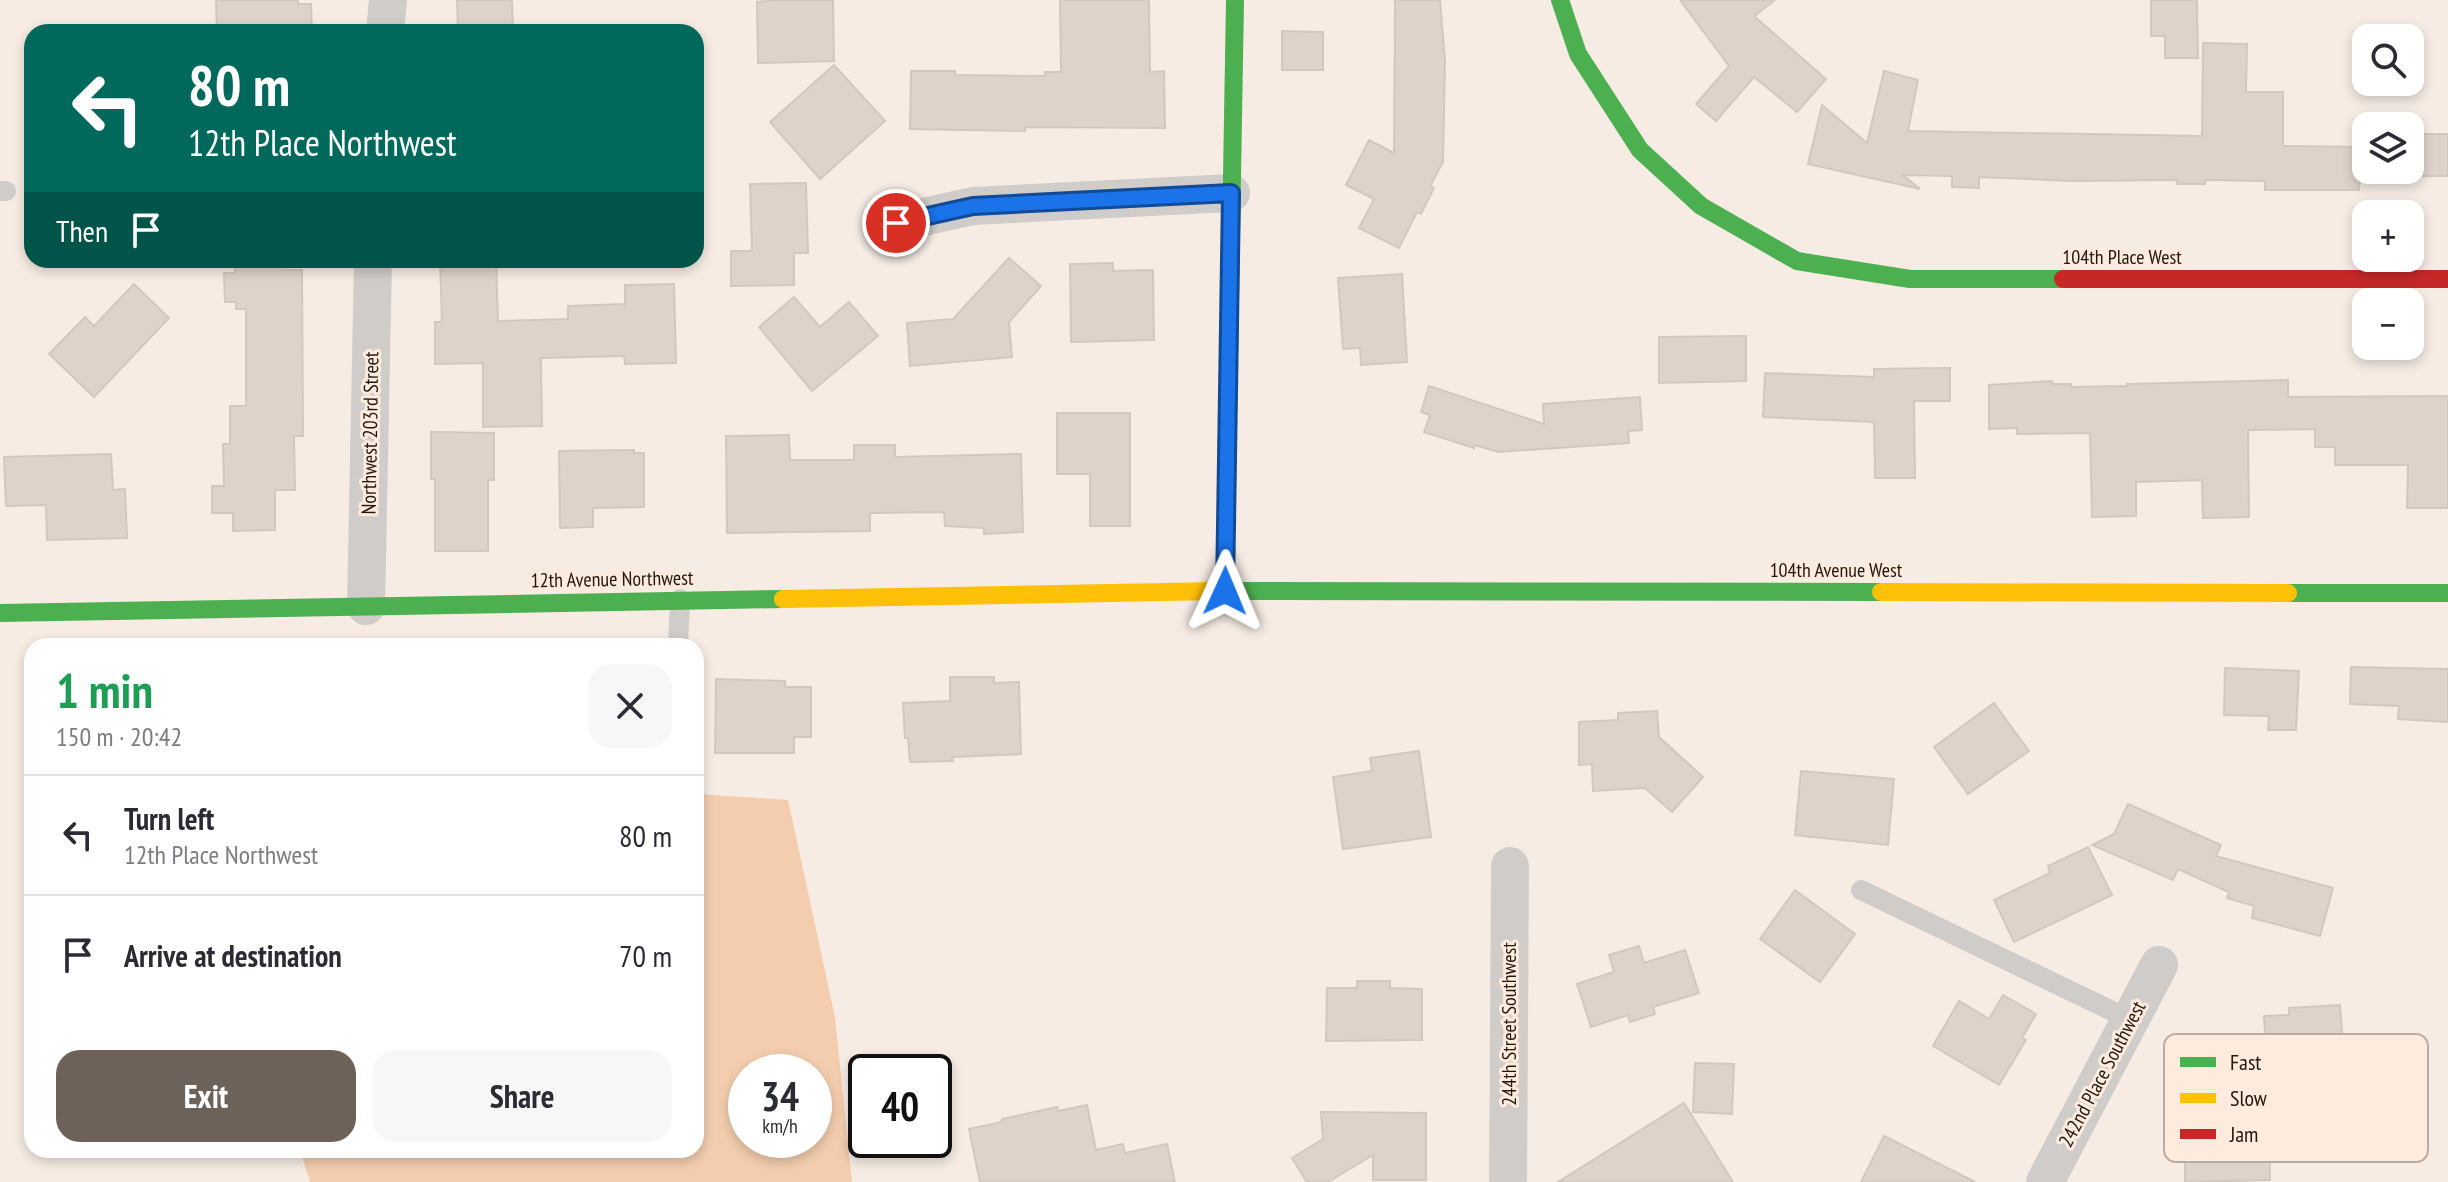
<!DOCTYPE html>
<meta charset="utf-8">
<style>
:root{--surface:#fff;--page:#f7f7f7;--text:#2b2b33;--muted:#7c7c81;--line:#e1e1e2;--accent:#6c625a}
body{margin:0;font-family:"PT Sans Narrow",sans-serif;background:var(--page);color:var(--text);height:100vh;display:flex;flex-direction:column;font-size:30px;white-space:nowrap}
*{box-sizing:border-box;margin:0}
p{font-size:26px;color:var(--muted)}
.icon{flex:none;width:44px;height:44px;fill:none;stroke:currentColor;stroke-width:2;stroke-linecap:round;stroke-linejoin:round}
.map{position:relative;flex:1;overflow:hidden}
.sheet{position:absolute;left:24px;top:638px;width:680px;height:520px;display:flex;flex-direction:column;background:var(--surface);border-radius:24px;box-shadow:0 4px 12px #0003}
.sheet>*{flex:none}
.guide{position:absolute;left:24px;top:24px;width:680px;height:244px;border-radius:24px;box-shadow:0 4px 12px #0003;background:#00695c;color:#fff;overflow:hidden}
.tools{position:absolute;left:2352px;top:24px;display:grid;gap:16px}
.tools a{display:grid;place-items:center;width:72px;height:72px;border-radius:16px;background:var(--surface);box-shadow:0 4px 12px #0003;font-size:40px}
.speed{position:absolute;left:728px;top:1054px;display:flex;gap:16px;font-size:40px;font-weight:700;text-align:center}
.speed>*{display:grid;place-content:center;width:104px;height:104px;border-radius:50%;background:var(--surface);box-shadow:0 4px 12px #0003;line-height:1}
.speed small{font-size:20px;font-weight:400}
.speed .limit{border:4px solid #111;border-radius:12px;background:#fff;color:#111}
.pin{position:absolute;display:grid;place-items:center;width:68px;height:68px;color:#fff;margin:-34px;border:4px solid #fff;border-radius:50%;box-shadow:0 2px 8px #0007}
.me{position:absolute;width:88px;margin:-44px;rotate:1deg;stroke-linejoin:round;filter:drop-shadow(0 0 6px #0008)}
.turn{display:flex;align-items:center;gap:28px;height:168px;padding:0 32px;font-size:36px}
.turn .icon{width:104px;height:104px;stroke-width:2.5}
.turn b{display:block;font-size:56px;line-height:68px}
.then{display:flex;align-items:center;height:76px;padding:0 32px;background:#0003;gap:16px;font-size:30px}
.round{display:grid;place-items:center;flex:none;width:84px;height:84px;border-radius:24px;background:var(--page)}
.overview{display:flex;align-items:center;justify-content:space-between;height:136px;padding:0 32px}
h1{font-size:48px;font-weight:800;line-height:60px;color:#1e9e55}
.cta{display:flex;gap:16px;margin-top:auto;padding:16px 32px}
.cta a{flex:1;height:92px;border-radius:24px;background:var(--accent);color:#fff;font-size:32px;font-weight:800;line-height:92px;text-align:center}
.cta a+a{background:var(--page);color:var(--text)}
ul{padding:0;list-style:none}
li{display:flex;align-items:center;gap:24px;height:120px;padding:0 32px;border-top:2px solid var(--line)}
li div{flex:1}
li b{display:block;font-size:30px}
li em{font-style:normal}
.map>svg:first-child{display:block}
</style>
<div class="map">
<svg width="2448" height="1182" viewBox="0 0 2448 1182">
<rect width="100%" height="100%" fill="#f6ece4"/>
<path fill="#f3cdae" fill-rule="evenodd" d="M 696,794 L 788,800 L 835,1017 L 852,1182 L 310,1182 L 300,1150 L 696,1150 ZM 814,1072 L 814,1140 L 746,1140 L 746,1072 Z"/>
<path fill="#ded3cb" stroke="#d2c8c0" stroke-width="2" d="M 216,0 L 298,0 L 298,4 L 311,4 L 312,32 L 217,32 Z
M 457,0 L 512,0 L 513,32 L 458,32 Z
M 778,0 L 833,0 L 834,61 L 758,63 L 757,2 Z
M 1060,0 L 1149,0 L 1150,72 L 1164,71 L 1165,128 L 1025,127 L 1025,131 L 910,129 L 911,71 L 955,71 L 955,75 L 1045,76 L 1045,72 L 1061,72 Z
M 1395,0 L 1440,0 L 1445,61 L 1443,162 L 1430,186 L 1434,188 L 1421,214 L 1417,212 L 1399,248 L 1359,228 L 1374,199 L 1346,185 L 1369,140 L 1394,153 Z
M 1680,0 L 1775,0 L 1754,16 L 1826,79 L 1797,112 L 1754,77 L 1716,121 L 1696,104 L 1729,66 Z
M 2151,0 L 2197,0 L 2198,58 L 2165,58 L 2165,36 L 2151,36 Z
M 1282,31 L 1323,32 L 1323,70 L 1282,70 Z
M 2203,43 L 2247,44 L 2246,92 L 2283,92 L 2283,146 L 2366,147 L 2366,170 L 2410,170 L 2410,134 L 2448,134 L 2448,176 L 2360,177 L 2359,190 L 2265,190 L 2265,181 L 2205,180 L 2205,184 L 2177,184 L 2177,180 L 2072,181 L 1979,177 L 1979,188 L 1952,187 L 1952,176 L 1903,175 L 1920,189 L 1808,164 L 1822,105 L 1867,143 L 1884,71 L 1918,80 L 1908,131 L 2202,136 Z
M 834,65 L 885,121 L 820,179 L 770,122 Z
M 806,183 L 808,253 L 794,253 L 794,285 L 731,286 L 731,251 L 752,251 L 750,184 Z
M 1009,258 L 1041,286 L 1009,322 L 1012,357 L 910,366 L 907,323 L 953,319 Z
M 235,260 L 285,260 L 285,270 L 302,270 L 303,436 L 294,436 L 295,490 L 275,490 L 275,530 L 233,531 L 233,513 L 212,513 L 212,486 L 224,486 L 223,444 L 230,444 L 230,406 L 246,406 L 246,309 L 236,309 L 236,302 L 225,302 L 224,273 L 235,273 Z
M 440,260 L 496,260 L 498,321 L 568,319 L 568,306 L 625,304 L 625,285 L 674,284 L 676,363 L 625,364 L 624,356 L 541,358 L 542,426 L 483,427 L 483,363 L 435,364 L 435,322 L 442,322 Z
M 1113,263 L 1113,271 L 1153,270 L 1154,340 L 1071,342 L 1070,264 Z
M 1402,274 L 1407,362 L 1361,365 L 1360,348 L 1343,349 L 1338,278 Z
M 134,284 L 169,318 L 94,397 L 49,354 L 85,317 L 94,326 Z
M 794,297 L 820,327 L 849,302 L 878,336 L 812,391 L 759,327 Z
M 1746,336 L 1746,381 L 1659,383 L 1659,337 Z
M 1950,368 L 1950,401 L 1914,401 L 1915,478 L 1875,478 L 1874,422 L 1763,417 L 1765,373 L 1874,377 L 1874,369 Z
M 2288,380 L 2288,397 L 2448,396 L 2448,508 L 2407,508 L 2408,465 L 2335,465 L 2335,447 L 2315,447 L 2315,429 L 2248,430 L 2249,517 L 2203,518 L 2202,480 L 2136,482 L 2136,516 L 2092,517 L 2090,433 L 2017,434 L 2017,428 L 1989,429 L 1989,385 L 2052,381 L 2052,384 L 2071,384 L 2071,387 L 2127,386 L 2127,384 Z
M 1429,386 L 1544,424 L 1543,404 L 1640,397 L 1642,430 L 1628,431 L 1629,443 L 1498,452 L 1475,445 L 1474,448 L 1424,432 L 1430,415 L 1421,412 Z
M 1057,413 L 1130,413 L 1130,526 L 1090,526 L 1090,474 L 1057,474 Z
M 431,432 L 494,433 L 494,480 L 488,480 L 488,551 L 435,551 L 435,479 L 431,479 Z
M 789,435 L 790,460 L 854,460 L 854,445 L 895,445 L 895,457 L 1021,454 L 1023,532 L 984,534 L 984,528 L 945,526 L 944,512 L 870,513 L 870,531 L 727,533 L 726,436 Z
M 634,450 L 634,453 L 644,453 L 644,507 L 593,508 L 593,527 L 560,528 L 559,451 Z
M 111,454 L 113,490 L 125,489 L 127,538 L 47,540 L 46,505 L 6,506 L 4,457 Z
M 2351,667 L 2448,669 L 2448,722 L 2398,719 L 2399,706 L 2350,704 Z
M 2225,668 L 2299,671 L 2296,730 L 2268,730 L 2269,716 L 2224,715 Z
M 950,677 L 994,677 L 994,683 L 1019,682 L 1021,754 L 952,757 L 953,761 L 910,762 L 908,738 L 905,738 L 903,703 L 950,701 Z
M 716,679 L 785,681 L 785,687 L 811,687 L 811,737 L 794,737 L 794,753 L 715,753 Z
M 1994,703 L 2029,751 L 1968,794 L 1934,747 Z
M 1657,711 L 1659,737 L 1703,777 L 1672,812 L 1645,788 L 1593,791 L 1592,764 L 1579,765 L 1579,722 L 1618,720 L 1618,713 Z
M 1419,751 L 1431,837 L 1343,849 L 1333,777 L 1372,771 L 1370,758 Z
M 1801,771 L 1894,779 L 1888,845 L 1795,835 Z
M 2128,804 L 2221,845 L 2216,856 L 2333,888 L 2320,936 L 2252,918 L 2254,906 L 2227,898 L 2229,892 L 2178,869 L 2173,880 L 2092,845 L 2114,834 Z
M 2088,847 L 2112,895 L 2014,942 L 1994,900 L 2050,873 L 2048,866 Z
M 1795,890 L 1855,934 L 1820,982 L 1760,939 Z
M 1639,946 L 1644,963 L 1685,950 L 1699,993 L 1653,1007 L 1655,1014 L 1630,1022 L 1628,1015 L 1591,1027 L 1577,984 L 1614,972 L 1609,955 Z
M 1357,981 L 1390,981 L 1390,988 L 1422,989 L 1422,1040 L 1326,1041 L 1327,988 L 1357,988 Z
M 2003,995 L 2036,1014 L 2022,1038 L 2026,1040 L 1999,1085 L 1933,1046 L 1959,1001 L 1989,1019 Z
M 2340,1005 L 2344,1055 L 2267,1064 L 2264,1016 L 2289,1015 L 2289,1008 Z
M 1695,1063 L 1734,1064 L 1732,1114 L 1693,1112 Z
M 1684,1103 L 1733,1182 L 1558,1182 Z
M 1087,1105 L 1096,1150 L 1123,1144 L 1125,1153 L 1167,1144 L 1175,1182 L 980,1182 L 969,1129 L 1002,1122 L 1002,1119 L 1057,1107 L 1058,1111 Z
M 1321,1112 L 1426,1113 L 1426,1180 L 1373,1180 L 1373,1155 L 1328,1182 L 1307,1182 L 1292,1158 L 1323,1139 Z
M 2206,1127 L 2269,1127 L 2270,1180 L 2185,1182 L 2185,1134 L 2206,1133 Z
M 1884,1136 L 1975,1182 L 1861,1182 Z"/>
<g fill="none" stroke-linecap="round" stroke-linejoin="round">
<path stroke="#d0ccca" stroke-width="20" d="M 0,191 L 6,191
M 678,646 L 680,599
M 1861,890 L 2131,1020"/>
<path stroke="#d0ccca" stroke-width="38" d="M 385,32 L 388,0
M 896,223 L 973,206 L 1231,193
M 366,606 L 373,260
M 1508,1182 L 1510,866
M 2045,1182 L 2159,965"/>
<path stroke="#4caf50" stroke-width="18" d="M 1560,0 L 1578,54 L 1640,150 L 1701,206 L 1797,261 L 1910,279 L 2063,279
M 1218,591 L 1881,592
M 1225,591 L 1235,0
M 2288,593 L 2448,593
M 0,613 L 783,599"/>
<path stroke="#ffc107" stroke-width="18" d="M 1881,592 L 2288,593
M 783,599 L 1218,591"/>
<path stroke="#c62828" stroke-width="18" d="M 2063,279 L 2448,279"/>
</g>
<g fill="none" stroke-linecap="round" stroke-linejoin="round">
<defs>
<path id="route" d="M 896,223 L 973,206 L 1231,193 L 1225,591"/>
</defs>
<use href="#route" stroke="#114b97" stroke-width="20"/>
<use href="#route" stroke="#1a73e8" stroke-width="14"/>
</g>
<g text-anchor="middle" stroke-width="6" stroke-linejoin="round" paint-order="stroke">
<g font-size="20" fill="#21170f" stroke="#fdebdd">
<text x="2122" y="264">104th Place West</text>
<text transform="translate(370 433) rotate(-89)" y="7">Northwest 203rd Street</text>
<text x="1836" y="577">104th Avenue West</text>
<text transform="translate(612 579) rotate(-1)" y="7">12th Avenue Northwest</text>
<text transform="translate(1509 1024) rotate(-90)" y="7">244th Street Southwest</text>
<text transform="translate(2102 1074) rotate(-62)" y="7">242nd Place Southwest</text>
</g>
</g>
<rect x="2164" y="1034" width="264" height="128" rx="12" fill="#fdebdd" stroke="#bbab9f" stroke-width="2"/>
<rect x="2180" y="1057" width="36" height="10" fill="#4caf50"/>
<rect x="2180" y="1093" width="36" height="10" fill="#ffc107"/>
<rect x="2180" y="1129" width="36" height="10" fill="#c62828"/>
<g font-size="22" fill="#21170f">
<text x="2230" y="1070">Fast</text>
<text x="2230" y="1106">Slow</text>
<text x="2230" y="1142">Jam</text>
</g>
</svg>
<div class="tools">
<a><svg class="icon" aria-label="search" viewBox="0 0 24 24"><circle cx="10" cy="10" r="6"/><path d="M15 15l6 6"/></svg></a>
<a><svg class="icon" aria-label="layers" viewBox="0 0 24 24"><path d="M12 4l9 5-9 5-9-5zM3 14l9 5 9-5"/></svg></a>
<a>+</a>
<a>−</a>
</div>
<div class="speed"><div>34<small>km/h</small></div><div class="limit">40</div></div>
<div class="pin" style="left:896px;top:223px;background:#d93025"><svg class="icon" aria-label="arrive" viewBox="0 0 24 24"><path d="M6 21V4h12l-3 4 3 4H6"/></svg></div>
<svg class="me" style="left:1225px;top:591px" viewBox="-20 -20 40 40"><path d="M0-17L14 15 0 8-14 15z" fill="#1a73e8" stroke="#fff" stroke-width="4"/></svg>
<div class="guide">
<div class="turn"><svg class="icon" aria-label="left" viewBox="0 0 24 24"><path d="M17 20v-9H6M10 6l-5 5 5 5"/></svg><div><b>80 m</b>12th Place Northwest</div></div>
<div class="then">Then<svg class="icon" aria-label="arrive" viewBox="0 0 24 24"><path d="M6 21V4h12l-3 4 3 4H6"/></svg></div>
</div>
<section class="sheet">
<div class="overview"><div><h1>1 min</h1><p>150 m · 20:42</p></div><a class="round"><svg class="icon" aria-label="close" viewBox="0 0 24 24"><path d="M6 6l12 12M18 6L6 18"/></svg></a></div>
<ul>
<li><svg class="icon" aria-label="left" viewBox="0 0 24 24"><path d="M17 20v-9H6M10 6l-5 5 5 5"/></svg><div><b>Turn left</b><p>12th Place Northwest</p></div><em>80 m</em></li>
<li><svg class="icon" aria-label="arrive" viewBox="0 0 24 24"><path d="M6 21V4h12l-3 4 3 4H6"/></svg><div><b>Arrive at destination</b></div><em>70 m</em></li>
</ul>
<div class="cta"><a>Exit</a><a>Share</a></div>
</section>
</div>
